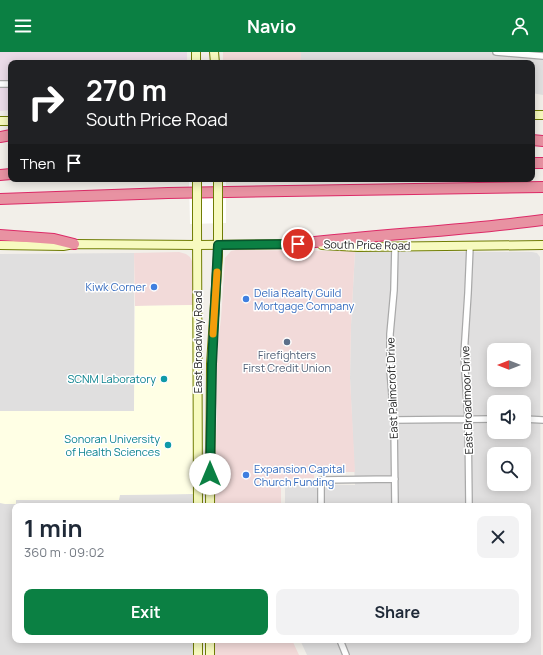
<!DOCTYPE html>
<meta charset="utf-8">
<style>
:root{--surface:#fff;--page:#f2f2f3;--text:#1f2937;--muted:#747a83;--accent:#0b8043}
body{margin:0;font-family:Manrope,sans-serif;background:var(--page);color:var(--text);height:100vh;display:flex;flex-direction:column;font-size:15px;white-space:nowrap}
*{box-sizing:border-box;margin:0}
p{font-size:13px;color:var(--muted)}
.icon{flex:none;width:22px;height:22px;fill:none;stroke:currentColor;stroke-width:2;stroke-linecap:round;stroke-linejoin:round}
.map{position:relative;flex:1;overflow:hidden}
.side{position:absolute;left:12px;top:451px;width:519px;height:140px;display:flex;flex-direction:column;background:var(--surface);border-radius:8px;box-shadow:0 2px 10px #0003}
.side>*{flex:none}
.banner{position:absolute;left:8px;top:8px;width:527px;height:122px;border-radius:8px;box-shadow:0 2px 10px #0003;background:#202124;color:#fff;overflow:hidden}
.needle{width:26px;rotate:270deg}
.tools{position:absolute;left:487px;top:291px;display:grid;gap:8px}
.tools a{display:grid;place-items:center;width:44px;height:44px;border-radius:8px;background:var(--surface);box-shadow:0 2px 10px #0003;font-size:20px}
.pin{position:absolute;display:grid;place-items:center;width:34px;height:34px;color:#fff;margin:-17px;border:2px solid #fff;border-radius:50%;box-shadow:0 1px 4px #0007}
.me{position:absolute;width:44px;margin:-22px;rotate:0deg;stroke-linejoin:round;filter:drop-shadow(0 0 3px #0008)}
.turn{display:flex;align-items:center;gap:14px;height:84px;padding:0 12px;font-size:18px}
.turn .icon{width:52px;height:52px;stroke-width:2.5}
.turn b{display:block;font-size:28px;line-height:34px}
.then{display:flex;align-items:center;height:38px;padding:0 12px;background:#0003;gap:8px;font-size:15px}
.round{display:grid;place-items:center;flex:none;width:42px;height:42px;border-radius:8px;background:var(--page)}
.summary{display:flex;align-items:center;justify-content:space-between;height:68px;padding:0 12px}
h1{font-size:24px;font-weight:700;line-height:30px}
.action{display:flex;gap:8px;margin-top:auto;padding:8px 12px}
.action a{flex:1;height:46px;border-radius:8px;background:var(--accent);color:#fff;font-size:16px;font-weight:700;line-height:46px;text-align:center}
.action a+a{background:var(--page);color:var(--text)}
header{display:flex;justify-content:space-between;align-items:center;height:52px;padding:0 12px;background:var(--accent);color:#fff;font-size:18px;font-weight:700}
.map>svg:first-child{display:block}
</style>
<header><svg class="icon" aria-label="menu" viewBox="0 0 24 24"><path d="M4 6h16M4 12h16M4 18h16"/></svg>Navio<svg class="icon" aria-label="person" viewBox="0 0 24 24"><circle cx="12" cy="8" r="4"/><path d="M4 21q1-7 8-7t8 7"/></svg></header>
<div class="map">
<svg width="543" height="603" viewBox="0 0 543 603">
<rect width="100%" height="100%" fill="#f2efe9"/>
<path fill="#e0dfdf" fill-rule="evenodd" d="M 301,0 L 543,0 L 543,43 L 532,41 L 532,11 L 301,11 Z
M 355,199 L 532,200 L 537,201 L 540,205 L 541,603 L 307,603 L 300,588 L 528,588 L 528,454 L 285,454 L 285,432 L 355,433 L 350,326 L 351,273 ZM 494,298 L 524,298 L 524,328 L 494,328 ZM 494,350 L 524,350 L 524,380 L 494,380 ZM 494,402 L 524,402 L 524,432 L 494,432 Z
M 134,201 L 134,359 L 0,359 L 0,202 Z
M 0,408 L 0,451 L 16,448 L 119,448 L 119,443 L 193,442 L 193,454 L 15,454 L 15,588 L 193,588 L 193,603 L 0,603 Z"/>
<path fill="#f2dad9" d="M 223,0 L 301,0 L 301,11 L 223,11 Z
M 236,198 L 355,199 L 351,273 L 350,326 L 355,420 L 314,420 L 314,426 L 281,427 L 281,454 L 214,454 L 217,358 L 215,343 L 218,290 L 221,267 L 225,206 L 231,199 Z
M 179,200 L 186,202 L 190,205 L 193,211 L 193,253 L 135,254 L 134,201 Z
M 215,588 L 292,588 L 299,603 L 215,603 Z"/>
<path fill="#ebdbe8" d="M 0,0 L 187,0 L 187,11 L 11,11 L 11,58 L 0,59 Z"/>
<path fill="#ffffe5" d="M 193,253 L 193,442 L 120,443 L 119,448 L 16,448 L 16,452 L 5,452 L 0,451 L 0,359 L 134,359 L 135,254 Z"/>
<path fill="#fff" d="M 189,127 L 226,127 L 226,171 L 190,172 Z"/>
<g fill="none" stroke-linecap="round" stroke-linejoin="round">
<defs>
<path id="street" d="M 496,0 L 543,4
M 0,32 L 11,32
M 524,367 L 543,368
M 394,368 L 494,367
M 321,454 L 321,428 L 395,427
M 395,454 L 394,368 L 390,318 L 390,282 L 394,238 L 395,194
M 469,454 L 468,367 L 464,303 L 468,241 L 470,194
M 340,588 L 346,603"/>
<path id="secondary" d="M 196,0 L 196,11
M 214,0 L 215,11
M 532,63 L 543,63
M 0,69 L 11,69
M 197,172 L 198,454
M 0,193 L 63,194 L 74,192 L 197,193 L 304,192
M 322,193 L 358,195 L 543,193
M 210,454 L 211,312 L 218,204 L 218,171
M 198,588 L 198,603
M 210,603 L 210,588"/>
<path id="highway" d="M 0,85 L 11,83
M 532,88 L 543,89
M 532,111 L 543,111
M 0,123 L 11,122
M 0,147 L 168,141 L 543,135
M 0,183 L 54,187 L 74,192
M 298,192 C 379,182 461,179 543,168"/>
</defs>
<use href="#street" stroke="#a9a9a9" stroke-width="8"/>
<use href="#secondary" stroke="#707d05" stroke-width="10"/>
<use href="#highway" stroke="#dc2a67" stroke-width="12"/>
<use href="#street" stroke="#fff" stroke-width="5.5"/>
<use href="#secondary" stroke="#f7fabf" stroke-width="8"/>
<use href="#highway" stroke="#e892a2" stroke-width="10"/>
<defs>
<path id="secondary-bridge" d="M 197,127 L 197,172
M 218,127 L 218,171"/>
</defs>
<use href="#secondary-bridge" stroke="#707d05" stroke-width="10" stroke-linecap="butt"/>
<use href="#secondary-bridge" stroke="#f7fabf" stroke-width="8"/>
</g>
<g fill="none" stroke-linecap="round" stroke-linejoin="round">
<defs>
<path id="route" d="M 210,422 L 212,312 L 218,193 L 298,192"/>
</defs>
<use href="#route" stroke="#07532c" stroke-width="10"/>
<use href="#route" stroke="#0b8043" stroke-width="7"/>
<path stroke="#f59e0b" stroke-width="7" d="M 213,282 L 217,220"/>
</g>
<g fill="#3f7fe0" stroke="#fff" stroke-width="1.5">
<circle cx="154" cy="235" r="4"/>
<circle cx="246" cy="247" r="4"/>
<circle cx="246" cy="423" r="4"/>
</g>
<circle fill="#5c6f8a" stroke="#fff" stroke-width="1.5" cx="287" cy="290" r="4"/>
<g fill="#0f9aa8" stroke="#fff" stroke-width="1.5">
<circle cx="164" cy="327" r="4"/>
<circle cx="168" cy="393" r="4"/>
</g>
<g text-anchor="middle" stroke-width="3" stroke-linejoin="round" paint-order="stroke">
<g font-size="11" fill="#222" stroke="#fff">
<text transform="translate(367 193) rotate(1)" y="4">South Price Road</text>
<text transform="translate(198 290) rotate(-90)" y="4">East Broadway Road</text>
<text transform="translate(392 336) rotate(-92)" y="4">East Palmcroft Drive</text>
<text transform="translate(467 348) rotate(-92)" y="4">East Broadmoor Drive</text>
</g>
<g font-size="11" fill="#366cbe" stroke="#fff" text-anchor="start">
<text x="146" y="239" text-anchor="end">Kiwk Corner</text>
<text x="254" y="245">Delia Realty Guild<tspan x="254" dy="13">Mortgage Company</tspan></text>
<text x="254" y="421">Expansion Capital<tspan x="254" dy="13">Church Funding</tspan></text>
</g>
<g font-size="11" fill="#4e5e75" stroke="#fff">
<text x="287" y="307">Firefighters<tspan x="287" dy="13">First Credit Union</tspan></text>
</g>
<g font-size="11" fill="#0d838f" stroke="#fff" text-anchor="end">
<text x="156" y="331">SCNM Laboratory</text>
<text x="160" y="391">Sonoran University<tspan x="160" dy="13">of Health Sciences</tspan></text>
</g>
</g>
</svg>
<div class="tools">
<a><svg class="needle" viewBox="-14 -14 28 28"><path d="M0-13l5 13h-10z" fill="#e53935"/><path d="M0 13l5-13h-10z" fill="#747a83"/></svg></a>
<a><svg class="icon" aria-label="sound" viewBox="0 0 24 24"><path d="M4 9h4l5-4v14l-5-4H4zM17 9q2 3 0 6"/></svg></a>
<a><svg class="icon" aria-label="search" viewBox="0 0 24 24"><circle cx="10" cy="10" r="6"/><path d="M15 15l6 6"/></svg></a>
</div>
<div class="pin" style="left:298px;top:192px;background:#d93025"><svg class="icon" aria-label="arrive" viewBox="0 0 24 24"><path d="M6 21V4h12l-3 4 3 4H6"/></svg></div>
<svg class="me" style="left:210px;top:422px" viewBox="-20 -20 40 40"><circle r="19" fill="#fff"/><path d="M0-13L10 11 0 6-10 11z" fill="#0b8043"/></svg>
<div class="banner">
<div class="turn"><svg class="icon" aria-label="right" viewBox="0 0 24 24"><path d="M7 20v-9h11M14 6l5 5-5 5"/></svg><div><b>270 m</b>South Price Road</div></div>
<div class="then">Then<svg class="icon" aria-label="arrive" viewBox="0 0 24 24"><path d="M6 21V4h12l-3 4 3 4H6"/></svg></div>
</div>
<section class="side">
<div class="summary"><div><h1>1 min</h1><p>360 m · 09:02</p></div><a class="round"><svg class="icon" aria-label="close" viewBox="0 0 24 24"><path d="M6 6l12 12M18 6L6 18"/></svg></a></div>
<div class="action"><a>Exit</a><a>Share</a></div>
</section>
</div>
